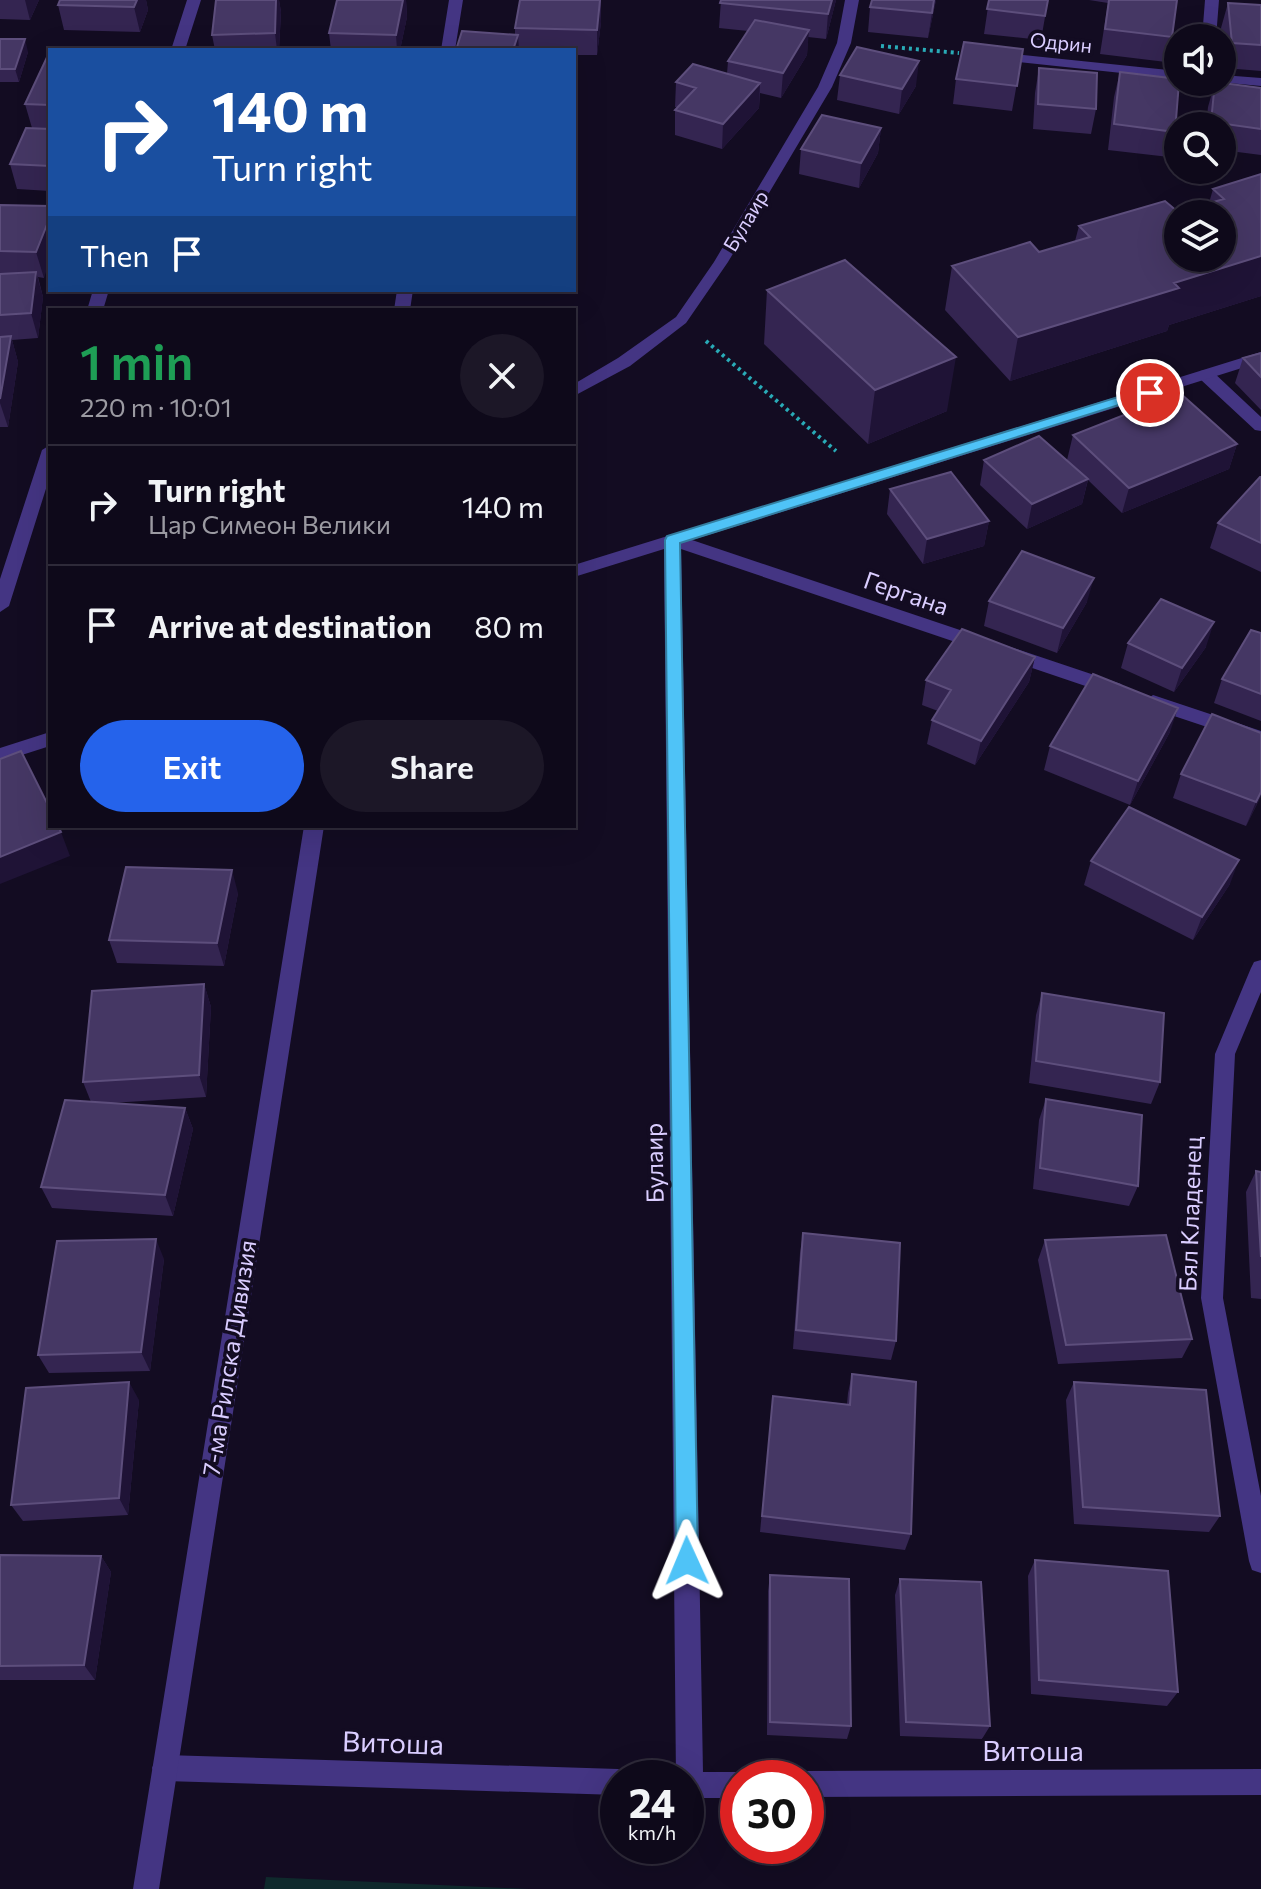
<!DOCTYPE html>
<meta charset="utf-8">
<style>
:root{--surface:#0e091a;--page:#1c1727;--text:#f1f3f6;--muted:#9b9aa2;--line:#2e2a39;--accent:#2563eb}
body{margin:0;font-family:Commissioner,sans-serif;background:var(--page);color:var(--text);height:100vh;display:flex;flex-direction:column;font-size:30px;white-space:nowrap}
*{box-sizing:border-box;margin:0}
p{font-size:26px;color:var(--muted)}
.icon{flex:none;width:44px;height:44px;fill:none;stroke:currentColor;stroke-width:2;stroke-linecap:round;stroke-linejoin:round}
.map{position:relative;flex:1;overflow:hidden}
.sheet{position:absolute;left:48px;top:308px;width:528px;height:520px;display:flex;flex-direction:column;background:var(--surface);border-radius:0px;box-shadow:0 8px 32px #0002,0 0 0 2px var(--line)}
.sheet>*{flex:none}
.hud{position:absolute;left:48px;top:48px;width:528px;height:244px;border-radius:0px;box-shadow:0 8px 32px #0002,0 0 0 2px var(--line);background:#1a4fa0;color:#fff;overflow:hidden}
.tools{position:absolute;left:1164px;top:24px;display:grid;gap:16px}
.tools a{display:grid;place-items:center;width:72px;height:72px;border-radius:50%;background:var(--surface);box-shadow:0 8px 32px #0002,0 0 0 2px var(--line);font-size:40px}
.speed{position:absolute;left:600px;top:1760px;display:flex;gap:16px;font-size:40px;font-weight:700;text-align:center}
.speed>*{display:grid;place-content:center;width:104px;height:104px;border-radius:50%;background:var(--surface);box-shadow:0 8px 32px #0002,0 0 0 2px var(--line);line-height:1}
.speed small{font-size:20px;font-weight:400}
.speed .limit{border:12px solid #d22;background:#fff;color:#111}
.pin{position:absolute;display:grid;place-items:center;width:68px;height:68px;color:#fff;margin:-34px;border:4px solid #fff;border-radius:50%;box-shadow:0 2px 8px #0007}
.me{position:absolute;width:88px;margin:-44px;rotate:359deg;stroke-linejoin:round;filter:drop-shadow(0 0 6px #0008)}
.turn{display:flex;align-items:center;gap:28px;height:168px;padding:0 32px;font-size:36px}
.turn .icon{width:104px;height:104px;stroke-width:2.5}
.turn b{display:block;font-size:56px;line-height:68px}
.then{display:flex;align-items:center;height:76px;padding:0 32px;background:#0003;gap:16px;font-size:30px}
.round{display:grid;place-items:center;flex:none;width:84px;height:84px;border-radius:42px;background:var(--page)}
.head{display:flex;align-items:center;justify-content:space-between;height:136px;padding:0 32px}
h1{font-size:48px;font-weight:600;line-height:60px;color:#1e9e55}
.cta{display:flex;gap:16px;margin-top:auto;padding:16px 32px}
.cta a{flex:1;height:92px;border-radius:48px;background:var(--accent);color:#fff;font-size:32px;font-weight:600;line-height:92px;text-align:center}
.cta a+a{background:var(--page);color:var(--text)}
ul{padding:0;list-style:none}
li{display:flex;align-items:center;gap:24px;height:120px;padding:0 32px;border-top:2px solid var(--line)}
li div{flex:1}
li b{display:block;font-size:30px}
li em{font-style:normal}
.map>svg:first-child{display:block}
</style>
<div class="map">
<svg width="1261" height="1889" viewBox="0 0 1261 1889">
<rect width="100%" height="100%" fill="#130c22"/>
<path fill="#0f292c" d="M 266,1877 L 529,1889 L 264,1889 Z"/>
<g fill="none" stroke-linecap="round" stroke-linejoin="round">
<path stroke="#29abb7" stroke-width="4" stroke-dasharray="3 4" stroke-linecap="butt" d="M 881,46 L 959,53
M 706,341 L 836,451"/>
<path fill="#443583" fill-rule="evenodd" d="M 994,52 L 1178,71 L 1178,79 L 989,59 L 987,56 Z
M 1222,75 L 1261,78 L 1261,86 L 1218,82 L 1222,82 Z
M 1206,370 L 1212,371 L 1261,417 L 1261,431 L 1255,430 L 1200,379 L 1200,371 Z"/>
<path fill="#443583" fill-rule="evenodd" d="M 187,0 L 201,0 L 185,50 L 171,50 Z
M 845,0 L 859,0 L 851,43 L 832,87 L 728,262 L 686,323 L 630,366 L 574,396 L 574,384 L 618,358 L 676,317 L 714,262 L 818,87 L 837,43 Z
M 1205,0 L 1219,0 L 1216,38 L 1202,38 Z
M 93,290 L 109,290 L 103,310 L 87,310 Z
M 1261,352 L 1261,362 L 692,540 L 1121,684 L 1124,689 L 1121,694 L 1109,694 L 681,549 L 703,1772 L 738,1772 L 748,1778 L 738,1778 L 738,1798 L 686,1798 L 686,1778 L 676,1778 L 664,549 L 574,577 L 574,565 Z
M 50,445 L 50,476 L 9,606 L 0,612 L 0,579 L 42,450 Z
M 1153,695 L 1261,731 L 1261,745 L 1147,707 L 1144,702 Z
M 50,732 L 50,746 L 0,762 L 0,748 Z
M 1261,960 L 1261,992 L 1235,1054 L 1223,1298 L 1261,1496 L 1261,1573 L 1252,1570 L 1249,1561 L 1201,1298 L 1215,1054 L 1251,968 L 1254,962 Z
M 165,1755 L 618,1769 L 627,1773 L 629,1778 L 618,1778 L 618,1795 L 165,1781 L 156,1777 L 152,1768 L 156,1759 Z
M 1261,1769 L 1261,1795 L 806,1797 L 806,1778 L 795,1778 L 806,1771 Z"/>
<path fill="#443583" fill-rule="evenodd" d="M 449,0 L 463,0 L 455,50 L 441,50 Z
M 397,290 L 413,290 L 410,310 L 394,310 Z
M 304,826 L 324,826 L 159,1889 L 133,1889 Z"/>
</g>
<path fill="#342551" d="M 0,0 L 39,0 L 30,20 L 0,19 Z
M 60,0 L 146,0 L 148,10 L 140,32 L 64,30 L 58,5 Z
M 216,0 L 279,0 L 281,12 L 279,50 L 215,50 L 212,35 Z
M 337,0 L 406,0 L 407,17 L 400,50 L 331,50 L 329,33 Z
M 601,0 L 601,22 L 597,55 L 574,55 L 574,50 L 456,50 L 515,35 L 515,28 Z
M 721,0 L 836,0 L 826,39 L 808,37 L 807,55 L 781,98 L 760,93 L 759,108 L 722,149 L 675,135 L 675,110 L 677,107 L 675,107 L 676,82 L 727,74 L 728,61 L 748,31 L 719,28 Z
M 936,0 L 928,38 L 868,32 L 870,7 Z
M 989,0 L 1048,0 L 1041,40 L 984,34 Z
M 1089,0 L 1177,0 L 1172,37 L 1166,62 L 1100,54 L 1108,3 Z
M 1228,3 L 1261,5 L 1261,71 L 1225,68 L 1221,28 Z
M 0,39 L 28,52 L 19,82 L 0,82 Z
M 1023,49 L 1012,111 L 953,104 L 956,79 Z
M 50,53 L 50,191 L 17,189 L 10,164 L 32,128 L 25,104 Z
M 1039,68 L 1096,109 L 1091,134 L 1033,129 L 1035,93 Z
M 1120,72 L 1175,132 L 1169,157 L 1108,150 L 1114,97 Z
M 840,75 L 916,86 L 899,114 L 837,100 Z
M 1215,82 L 1261,88 L 1261,155 L 1222,150 L 1222,126 L 1206,126 L 1208,107 Z
M 881,128 L 878,153 L 859,188 L 799,174 L 801,149 Z
M 1261,174 L 1261,296 L 1169,325 L 1167,331 L 1010,381 L 945,310 L 952,266 L 1039,252 L 1075,241 L 1079,226 L 1178,212 L 1209,203 L 1213,189 Z
M 0,205 L 50,206 L 44,278 L 38,277 L 43,297 L 38,338 L 12,340 L 18,362 L 8,427 L 0,427 Z
M 767,290 L 947,411 L 868,444 L 764,344 Z
M 1261,353 L 1261,410 L 1235,383 L 1243,358 Z
M 1073,435 L 1237,444 L 1229,469 L 1122,513 L 1088,480 L 1082,504 L 1027,529 L 980,485 L 984,460 L 1079,471 L 1067,460 Z
M 1261,477 L 1261,572 L 1210,548 L 1218,523 Z
M 890,489 L 989,521 L 984,546 L 923,564 L 887,514 Z
M 989,601 L 1087,602 L 1057,653 L 984,626 Z
M 1261,633 L 1261,721 L 1214,703 L 1222,679 Z
M 1128,643 L 1206,647 L 1174,692 L 1121,668 Z
M 1035,657 L 1029,682 L 975,765 L 927,744 L 932,720 L 938,711 L 922,705 L 926,680 Z
M 1170,732 L 1130,805 L 1044,770 L 1050,746 Z
M 1181,774 L 1261,796 L 1246,826 L 1173,798 Z
M 1091,861 L 1230,884 L 1193,940 L 1084,885 Z
M 238,893 L 224,966 L 117,963 L 109,940 Z
M 204,984 L 211,1007 L 206,1097 L 111,1103 L 185,1108 L 193,1129 L 173,1216 L 52,1208 L 41,1187 L 91,1102 L 83,1082 Z
M 1042,993 L 1160,1082 L 1151,1104 L 1029,1083 L 1036,1015 Z
M 1046,1099 L 1138,1186 L 1129,1206 L 1033,1189 L 1039,1120 Z
M 1256,1171 L 1261,1172 L 1261,1299 L 1251,1298 L 1246,1192 Z
M 803,1233 L 896,1341 L 891,1360 L 793,1349 L 800,1253 Z
M 1045,1240 L 1192,1339 L 1182,1358 L 1058,1364 L 1038,1260 Z
M 164,1259 L 150,1371 L 49,1373 L 38,1355 Z
M 852,1374 L 911,1534 L 905,1550 L 760,1532 L 773,1396 L 847,1404 L 848,1393 Z
M 1074,1382 L 1220,1516 L 1209,1532 L 1074,1524 L 1066,1400 Z
M 139,1400 L 128,1515 L 23,1521 L 11,1505 Z
M 0,1555 L 101,1556 L 111,1572 L 95,1680 L 0,1680 Z
M 1035,1560 L 1178,1692 L 1167,1706 L 1031,1694 L 1028,1576 Z
M 770,1575 L 851,1726 L 847,1739 L 767,1735 L 768,1591 Z
M 900,1579 L 990,1726 L 982,1739 L 900,1736 L 895,1595 Z"/>
<path fill="#1f1336" d="M 25,0 L 39,0 L 30,20 Z
M 137,0 L 146,0 L 148,10 L 140,32 L 134,7 Z
M 276,0 L 279,0 L 281,12 L 279,50 L 277,50 L 275,33 Z
M 403,0 L 406,0 L 407,17 L 400,50 L 397,50 L 396,35 Z
M 600,0 L 601,22 L 597,55 L 597,30 Z
M 832,0 L 836,0 L 826,39 L 828,14 Z
M 934,0 L 936,0 L 928,38 L 932,13 Z
M 809,30 L 807,55 L 781,98 L 783,73 Z
M 518,35 L 519,50 L 513,50 Z
M 25,39 L 28,52 L 19,82 L 15,69 Z
M 919,61 L 916,86 L 899,114 L 902,89 Z
M 760,83 L 759,108 L 722,149 L 723,124 Z
M 881,128 L 878,153 L 859,188 L 861,163 Z
M 50,217 L 50,260 L 44,278 L 36,252 Z
M 1261,256 L 1261,296 L 1169,325 L 1167,331 L 1010,381 L 1018,337 L 1174,283 Z
M 36,272 L 43,297 L 38,338 L 31,313 Z
M 11,336 L 18,362 L 8,427 L 0,403 L 0,399 Z
M 956,357 L 947,411 L 868,444 L 875,390 Z
M 1237,444 L 1229,469 L 1122,513 L 1129,488 Z
M 1088,479 L 1082,504 L 1027,529 L 1032,504 Z
M 989,521 L 984,546 L 923,564 L 927,539 Z
M 1094,578 L 1087,602 L 1057,653 L 1063,628 Z
M 1214,622 L 1206,647 L 1174,692 L 1182,668 Z
M 1035,657 L 1029,682 L 975,765 L 981,741 Z
M 1178,708 L 1170,732 L 1130,805 L 1138,781 Z
M 1261,792 L 1261,796 L 1246,826 L 1256,802 Z
M 61,832 L 70,856 L 0,884 L 0,857 Z
M 1239,860 L 1230,884 L 1193,940 L 1202,917 Z
M 232,870 L 238,893 L 224,966 L 217,943 Z
M 204,984 L 211,1007 L 206,1097 L 199,1075 Z
M 185,1108 L 193,1129 L 173,1216 L 165,1195 Z
M 156,1239 L 164,1259 L 150,1371 L 141,1352 Z
M 129,1382 L 139,1400 L 128,1515 L 119,1498 Z
M 101,1556 L 111,1572 L 95,1680 L 84,1665 Z"/>
<path fill="#453764" stroke="#5d4e7c" stroke-width="2" fill-rule="evenodd" d="M 60,0 L 137,0 L 134,7 L 58,5 Z
M 216,0 L 276,0 L 275,33 L 212,35 Z
M 337,0 L 403,0 L 396,35 L 329,33 Z
M 520,0 L 600,0 L 597,30 L 515,28 Z
M 721,0 L 832,0 L 828,14 L 720,3 Z
M 872,0 L 934,0 L 932,13 L 870,7 Z
M 989,0 L 1048,0 L 1045,16 L 987,9 Z
M 1109,0 L 1177,0 L 1172,37 L 1105,29 Z
M 1228,3 L 1261,5 L 1261,45 L 1232,43 Z
M 755,20 L 809,30 L 783,73 L 728,61 Z
M 462,31 L 518,35 L 513,50 L 456,50 Z
M 0,39 L 25,39 L 15,69 L 0,69 Z
M 964,42 L 1023,49 L 1017,86 L 956,79 Z
M 857,47 L 919,61 L 902,89 L 840,75 Z
M 49,53 L 50,105 L 25,104 Z
M 693,64 L 760,83 L 723,124 L 675,110 L 696,88 L 676,82 Z
M 1039,68 L 1097,73 L 1096,109 L 1038,104 Z
M 1120,72 L 1178,79 L 1178,82 L 1179,82 L 1175,132 L 1114,124 Z
M 1215,82 L 1261,88 L 1261,129 L 1211,122 Z
M 822,115 L 881,128 L 861,163 L 801,149 Z
M 26,128 L 50,129 L 50,166 L 10,164 Z
M 1261,174 L 1261,256 L 1174,283 L 1179,288 L 1018,337 L 952,266 L 1030,242 L 1039,252 L 1090,237 L 1079,226 L 1165,201 L 1178,212 L 1224,199 L 1213,189 ZM 1178,214 L 1222,214 L 1222,258 L 1178,258 Z
M 0,205 L 50,206 L 50,217 L 36,252 L 0,251 Z
M 845,260 L 956,357 L 875,390 L 767,290 Z
M 36,272 L 31,313 L 0,315 L 0,274 Z
M 11,336 L 0,399 L 0,337 Z
M 1261,353 L 1261,377 L 1243,358 Z
M 1180,393 L 1237,444 L 1129,488 L 1073,435 Z
M 1039,436 L 1088,479 L 1032,504 L 984,460 Z
M 951,472 L 989,521 L 927,539 L 890,489 Z
M 1260,477 L 1261,477 L 1261,543 L 1218,523 Z
M 1022,551 L 1094,578 L 1063,628 L 989,601 Z
M 1161,599 L 1214,622 L 1182,668 L 1128,643 Z
M 962,629 L 1035,657 L 981,741 L 932,720 L 951,690 L 926,680 Z
M 1251,630 L 1261,633 L 1261,694 L 1222,679 Z
M 1093,674 L 1178,708 L 1138,781 L 1050,746 Z
M 1212,714 L 1261,733 L 1261,792 L 1256,802 L 1181,774 Z
M 21,751 L 50,809 L 50,826 L 58,826 L 61,832 L 0,857 L 0,759 Z
M 1129,807 L 1239,860 L 1202,917 L 1091,861 Z
M 126,867 L 232,870 L 217,943 L 109,940 Z
M 204,984 L 199,1075 L 83,1082 L 92,991 Z
M 1042,993 L 1164,1013 L 1160,1082 L 1036,1061 Z
M 1046,1099 L 1142,1115 L 1138,1186 L 1040,1168 Z
M 65,1100 L 185,1108 L 165,1195 L 41,1187 Z
M 1256,1171 L 1261,1172 L 1261,1257 Z
M 803,1233 L 900,1243 L 896,1341 L 796,1330 Z
M 1166,1235 L 1192,1339 L 1066,1345 L 1045,1240 Z
M 156,1239 L 141,1352 L 38,1355 L 57,1241 Z
M 852,1374 L 916,1382 L 911,1534 L 762,1516 L 773,1396 L 850,1405 Z
M 129,1382 L 119,1498 L 11,1505 L 26,1388 Z
M 1074,1382 L 1206,1390 L 1220,1516 L 1083,1507 Z
M 0,1555 L 101,1556 L 84,1665 L 0,1666 Z
M 1035,1560 L 1168,1571 L 1178,1692 L 1039,1680 Z
M 770,1575 L 849,1579 L 851,1726 L 770,1722 Z
M 900,1579 L 981,1582 L 990,1726 L 906,1722 Z"/>
<path fill="#4fc3f7" stroke="#337fa1" stroke-width="2" d="M 1144,389 L 1157,393 L 680,543 L 698,1561 L 695,1569 L 687,1573 L 679,1569 L 676,1561 L 665,540 L 667,536 Z"/>
<g text-anchor="middle" stroke-width="7" stroke-linejoin="round" paint-order="stroke">
<g font-size="20" fill="#dacdff" stroke="#130c22">
<text transform="translate(1061 43) rotate(6)" y="7">Одрин</text>
<text transform="translate(746 221) rotate(-59)" y="7">Булаир</text>
</g>
<g font-size="24" fill="#dacdff" stroke="#130c22">
<text transform="translate(906 594) rotate(19)" y="8">Гергана</text>
<text transform="translate(655 1163) rotate(-91)" y="8">Булаир</text>
<text transform="translate(1191 1214) rotate(-88)" y="8">Бял Кладенец</text>
<text transform="translate(230 1358) rotate(-81)" y="8">7-ма Рилска Дивизия</text>
</g>
<g font-size="28" fill="#dacdff" stroke="#130c22">
<text transform="translate(393 1743) rotate(2)" y="10">Витоша</text>
<text x="1033" y="1761">Витоша</text>
</g>
</g>
</svg>
<div class="tools">
<a><svg class="icon" aria-label="sound" viewBox="0 0 24 24"><path d="M4 9h4l5-4v14l-5-4H4zM17 9q2 3 0 6"/></svg></a>
<a><svg class="icon" aria-label="search" viewBox="0 0 24 24"><circle cx="10" cy="10" r="6"/><path d="M15 15l6 6"/></svg></a>
<a><svg class="icon" aria-label="layers" viewBox="0 0 24 24"><path d="M12 4l9 5-9 5-9-5zM3 14l9 5 9-5"/></svg></a>
</div>
<div class="speed"><div>24<small>km/h</small></div><div class="limit">30</div></div>
<div class="pin" style="left:1150px;top:393px;background:#d93025"><svg class="icon" aria-label="arrive" viewBox="0 0 24 24"><path d="M6 21V4h12l-3 4 3 4H6"/></svg></div>
<svg class="me" style="left:687px;top:1561px" viewBox="-20 -20 40 40"><path d="M0-17L14 15 0 8-14 15z" fill="#4fc3f7" stroke="#fff" stroke-width="4"/></svg>
<div class="hud">
<div class="turn"><svg class="icon" aria-label="right" viewBox="0 0 24 24"><path d="M7 20v-9h11M14 6l5 5-5 5"/></svg><div><b>140 m</b>Turn right</div></div>
<div class="then">Then<svg class="icon" aria-label="arrive" viewBox="0 0 24 24"><path d="M6 21V4h12l-3 4 3 4H6"/></svg></div>
</div>
<section class="sheet">
<div class="head"><div><h1>1 min</h1><p>220 m · 10:01</p></div><a class="round"><svg class="icon" aria-label="close" viewBox="0 0 24 24"><path d="M6 6l12 12M18 6L6 18"/></svg></a></div>
<ul>
<li><svg class="icon" aria-label="right" viewBox="0 0 24 24"><path d="M7 20v-9h11M14 6l5 5-5 5"/></svg><div><b>Turn right</b><p>Цар Симеон Велики</p></div><em>140 m</em></li>
<li><svg class="icon" aria-label="arrive" viewBox="0 0 24 24"><path d="M6 21V4h12l-3 4 3 4H6"/></svg><div><b>Arrive at destination</b></div><em>80 m</em></li>
</ul>
<div class="cta"><a>Exit</a><a>Share</a></div>
</section>
</div>
